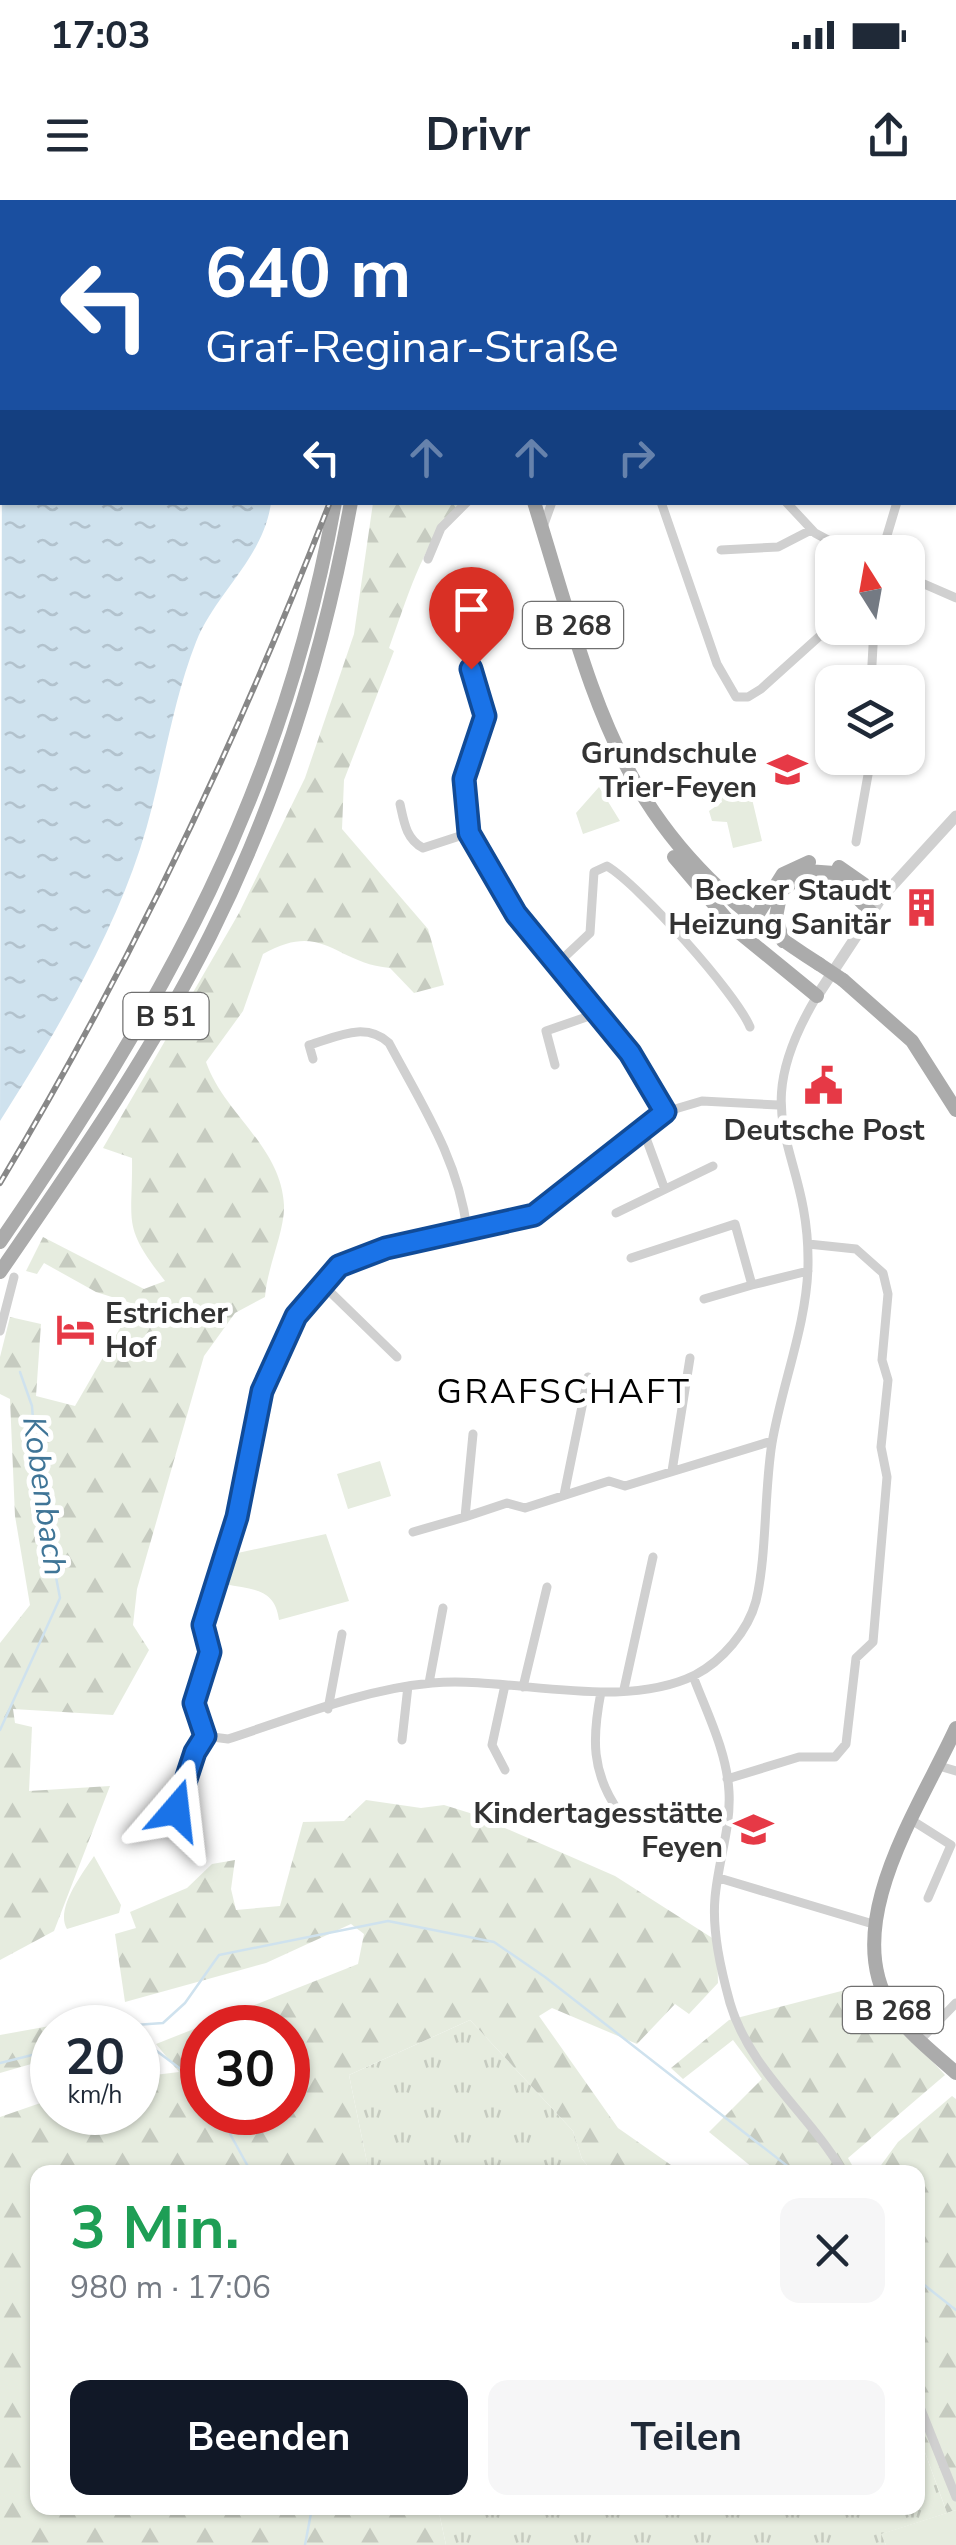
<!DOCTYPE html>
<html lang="de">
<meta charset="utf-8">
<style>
:root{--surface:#fff;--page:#f6f6f7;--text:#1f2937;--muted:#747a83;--accent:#111827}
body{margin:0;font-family:"Nunito Sans",sans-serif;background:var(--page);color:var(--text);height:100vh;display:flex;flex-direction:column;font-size:38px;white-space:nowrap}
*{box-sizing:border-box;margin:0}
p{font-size:32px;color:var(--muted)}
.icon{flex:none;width:55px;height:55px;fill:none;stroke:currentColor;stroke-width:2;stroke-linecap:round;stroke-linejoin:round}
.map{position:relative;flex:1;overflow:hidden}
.details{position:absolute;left:30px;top:1965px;width:895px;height:350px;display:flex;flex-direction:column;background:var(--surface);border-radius:20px;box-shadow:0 2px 8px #0004}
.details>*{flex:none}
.guide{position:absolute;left:0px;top:0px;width:958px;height:305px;box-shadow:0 2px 8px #0004;background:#1a4fa0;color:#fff;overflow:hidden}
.needle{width:65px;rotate:349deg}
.buttons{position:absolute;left:815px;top:335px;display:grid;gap:20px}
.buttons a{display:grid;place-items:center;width:110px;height:110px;border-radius:20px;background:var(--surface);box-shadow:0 2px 8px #0004;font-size:50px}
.speed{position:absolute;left:30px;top:1805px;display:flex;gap:20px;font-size:50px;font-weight:700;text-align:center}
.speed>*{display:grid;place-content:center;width:130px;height:130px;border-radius:50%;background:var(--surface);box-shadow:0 2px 8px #0004;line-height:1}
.speed small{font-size:25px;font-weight:400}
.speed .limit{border:15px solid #d22;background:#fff;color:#111}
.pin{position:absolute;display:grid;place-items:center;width:85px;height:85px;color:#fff;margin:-102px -42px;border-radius:50% 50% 50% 0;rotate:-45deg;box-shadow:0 0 10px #0007}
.pin .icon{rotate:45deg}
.me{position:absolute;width:110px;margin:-55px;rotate:17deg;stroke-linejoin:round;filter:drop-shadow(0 0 8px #0008)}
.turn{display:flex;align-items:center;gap:35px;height:210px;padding:0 40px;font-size:45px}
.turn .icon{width:130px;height:130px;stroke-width:2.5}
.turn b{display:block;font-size:70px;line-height:85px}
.lanes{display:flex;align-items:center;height:95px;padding:0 40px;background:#0003;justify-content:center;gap:50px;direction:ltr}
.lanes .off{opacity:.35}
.round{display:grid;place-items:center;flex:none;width:105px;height:105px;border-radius:20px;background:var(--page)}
.headline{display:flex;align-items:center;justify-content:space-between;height:170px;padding:0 40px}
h1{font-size:60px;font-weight:700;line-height:75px;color:#1e9e55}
.button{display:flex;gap:20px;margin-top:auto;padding:20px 40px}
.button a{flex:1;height:115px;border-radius:20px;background:var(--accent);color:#fff;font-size:40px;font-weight:700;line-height:115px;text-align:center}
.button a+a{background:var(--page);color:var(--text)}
.status{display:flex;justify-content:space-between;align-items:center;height:70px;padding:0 50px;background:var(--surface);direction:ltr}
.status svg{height:28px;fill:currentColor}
header{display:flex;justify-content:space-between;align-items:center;height:130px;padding:0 40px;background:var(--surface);font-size:45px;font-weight:700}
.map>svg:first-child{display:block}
</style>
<div class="status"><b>17:03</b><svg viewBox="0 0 49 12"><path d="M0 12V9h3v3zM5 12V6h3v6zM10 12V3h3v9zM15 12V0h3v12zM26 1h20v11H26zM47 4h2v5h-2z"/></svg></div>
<header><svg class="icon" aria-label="menu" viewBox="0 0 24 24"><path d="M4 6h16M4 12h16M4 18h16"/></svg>Drivr<svg class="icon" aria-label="share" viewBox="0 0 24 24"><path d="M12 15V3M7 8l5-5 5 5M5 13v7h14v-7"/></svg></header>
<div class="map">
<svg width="956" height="2345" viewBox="0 0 956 2345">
<defs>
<pattern id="grass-tufts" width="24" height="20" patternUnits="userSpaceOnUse" patternTransform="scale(2.5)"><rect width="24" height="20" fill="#e6ecdf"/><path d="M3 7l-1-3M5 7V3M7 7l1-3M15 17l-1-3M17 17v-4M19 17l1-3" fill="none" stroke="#c6cbc0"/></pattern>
<pattern id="forest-firs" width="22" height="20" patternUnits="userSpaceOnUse" patternTransform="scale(2.5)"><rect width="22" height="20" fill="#e6ecdf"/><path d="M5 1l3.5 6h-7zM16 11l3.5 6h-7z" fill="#c6cbc0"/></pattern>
<pattern id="water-ripples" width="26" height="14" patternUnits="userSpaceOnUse" patternTransform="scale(2.5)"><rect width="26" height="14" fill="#cfe2ee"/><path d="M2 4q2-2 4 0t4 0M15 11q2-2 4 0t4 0" fill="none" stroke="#b2c2cd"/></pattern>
</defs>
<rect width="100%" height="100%" fill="#fff"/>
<path fill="url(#grass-tufts)" d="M 470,1820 L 573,1931 L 582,1959 L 593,1972 L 369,1972 L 349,1875 Z
M 918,2233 L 947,2313 L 882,2334 L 886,2345 L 446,2345 L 438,2308 L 918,2308 Z"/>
<path fill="url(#forest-firs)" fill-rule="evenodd" d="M 373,303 L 461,303 C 422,342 408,397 389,448 L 394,451 L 344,580 L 342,629 L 428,729 L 444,785 L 414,793 L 390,768 C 334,763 324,720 263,754 L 243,811 L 206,862 C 224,914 281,946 284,1005 C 285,1031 267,1067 265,1097 L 235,1113 L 204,1156 L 137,1389 L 133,1425 L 149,1450 L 113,1515 L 13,1509 L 15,1523 L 32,1527 L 29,1591 L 110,1586 L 54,1731 L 0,1760 L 0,1443 L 30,1405 L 15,1316 L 10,1199 L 0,1194 L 0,1157 L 10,1117 L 41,1124 L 36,1196 L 75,1206 L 134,1104 L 96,1092 L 44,1063 L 37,1074 L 26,1071 L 43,1037 L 144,1089 L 165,1081 C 121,1025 133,1024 132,958 L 103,948 L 239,713 L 305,578 L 354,434 Z
M 366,1600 L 421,1608 L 444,1605 L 473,1614 L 615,1676 L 717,1741 L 718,1783 L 689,1814 L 675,1804 L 637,1844 L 552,1808 L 539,1816 L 618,1928 L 681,1972 L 593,1972 L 582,1959 L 573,1931 L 470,1820 L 349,1875 L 369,1972 L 38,1972 L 38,2308 L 438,2308 L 446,2345 L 0,2345 L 0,1917 L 52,1899 L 52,1912 L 138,1912 L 138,1877 L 179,1872 L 156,1844 L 358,1764 L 364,1734 L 351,1724 L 266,1763 L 125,1802 L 115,1734 L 136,1728 L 130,1712 L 187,1688 L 212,1664 L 235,1660 L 231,1689 L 236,1710 L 280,1706 L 303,1622 L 344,1621 ZM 202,1828 L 288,1828 L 288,1912 L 202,1912 Z
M 853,1788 L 871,1795 L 945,1875 L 848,1958 L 856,1972 L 758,1972 L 709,1932 L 762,1879 L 733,1840 L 683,1879 L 671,1868 L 729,1820 Z
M 116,1814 L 116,1827 L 52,1828 L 52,1858 L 0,1873 L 0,1835 Z
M 952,1896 L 956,1899 L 956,2310 L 947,2313 L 918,2233 L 918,1972 L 876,1972 L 898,1942 Z"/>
<path fill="#e6ecdf" d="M 748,582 L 762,641 L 733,648 L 727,622 L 712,621 L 709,611 L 722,602 L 719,589 Z
M 599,587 L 620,621 L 583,634 L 576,613 Z
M 380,1261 L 391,1296 L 348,1309 L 337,1274 Z
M 326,1334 L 349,1401 L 279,1420 C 275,1388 253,1390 225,1384 L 233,1354 Z
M 94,1656 L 121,1705 L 119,1713 L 67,1729 C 55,1709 82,1674 94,1656 Z
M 956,2310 L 956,2345 L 886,2345 L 881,2334 Z"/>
<path fill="url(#water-ripples)" d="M 2,265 L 2,302 L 271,303 C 263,359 216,392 196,442 C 170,508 162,582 140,649 C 110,741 52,839 0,921 Z"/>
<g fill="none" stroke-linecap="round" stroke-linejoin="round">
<path stroke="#cfe2ee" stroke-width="2.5" d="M 0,1530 L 60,1398 L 37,1277 L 32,1206 L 20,1172
M 121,1826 L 163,1823 L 185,1803 L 219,1755 L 388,1721 L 494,1742 L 545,1777 L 795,1972
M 138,1837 L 202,1885
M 0,1863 L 52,1850
M 218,1912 L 251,1972
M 918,2080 L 956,2110
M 305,2345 L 312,2308"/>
<path stroke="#d0d0d0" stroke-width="9" d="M 483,2 L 483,0
M 955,114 L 956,114
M 661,302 L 717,464 L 736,497 L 748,497 L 761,489 L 832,425
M 786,302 L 815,333 L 850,352
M 543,327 L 552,302
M 721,350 L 778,347 L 811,330
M 882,352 L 897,302
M 428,359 L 441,328 L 467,302
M 908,377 L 956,398
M 443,425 L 462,436 L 485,516 L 465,579 L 469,633 L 517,714 L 630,853 L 665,912
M 871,482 L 874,428
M 400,604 C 404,622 406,639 423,648 L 469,633
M 856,642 L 871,558
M 557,764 L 590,733 L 594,672 L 607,666 C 639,685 736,793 750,827
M 313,859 L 309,845 C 337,837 365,821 389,843 C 422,905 458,959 467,1029
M 555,865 L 546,831 L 598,813
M 642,927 L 664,987
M 616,1013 L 713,966
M 631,1058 L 735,1024 L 752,1085 L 808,1071
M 322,1084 L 397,1157
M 704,1099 L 752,1085
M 0,1131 L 14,1077
M 473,1234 L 465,1317 L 507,1303 L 525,1308 L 609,1281 L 625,1286 L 772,1241
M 672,1271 L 690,1158
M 564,1295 L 588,1177
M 413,1332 L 465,1317
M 693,1476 C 707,1513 727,1552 729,1592 C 731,1628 718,1662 715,1698 C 712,1732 721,1770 730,1803 C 750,1871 809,1913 843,1972
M 429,1483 L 443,1408
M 523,1487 L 547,1387
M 624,1489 L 653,1357
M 601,1492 C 592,1538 591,1572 619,1612
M 328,1509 L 342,1434
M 205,1536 L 228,1539 C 293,1518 364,1489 432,1483 C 511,1476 620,1512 695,1475 C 722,1461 748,1431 756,1401 C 767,1355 764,1292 772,1243 C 782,1184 807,1124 808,1065 C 810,946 741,923 817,796
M 205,1536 L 194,1503 L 210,1453 L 203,1425 L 237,1317 L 262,1191 L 296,1116 L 322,1084 L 339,1065 L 386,1049 L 534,1015 L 665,912 L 702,901 L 778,905
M 402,1540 L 408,1486
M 939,1566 L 956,1571
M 505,1570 L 492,1545 L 505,1485
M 727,1579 L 799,1557 L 835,1557 L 846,1544 L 856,1458 L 873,1442 L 887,1277 L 881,1247 L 888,1180 L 882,1160 L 888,1094 L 883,1073 L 856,1049 L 808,1044
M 913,1621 L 951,1645 L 928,1698
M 165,1626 L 205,1536
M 719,1678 L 873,1724
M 920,1840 L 956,1803
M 918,2202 L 956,2297"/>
<path stroke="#d0d0d0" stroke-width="11" d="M 817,796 L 882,697 L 956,616"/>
<path stroke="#ababab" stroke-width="14" d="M 464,0 L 465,2
M 367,2 L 367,0
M 382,2 L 382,0
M 534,302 C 600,515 618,637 819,764
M 674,657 L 735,729 L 817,796
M 839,667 L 882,697
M 754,720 L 783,674 L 809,662
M 783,741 L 776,717 L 781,691 L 807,671 L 834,673 L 871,712
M 843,780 L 912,841 L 956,910
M 0,1042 C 164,802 283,593 335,302
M 0,1072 C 75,963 151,854 210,736 C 278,600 324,452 351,302
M 956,1528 C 920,1607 839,1724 891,1807 C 907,1833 934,1853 956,1873"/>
<defs>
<path id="rail" d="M 444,2 L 445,0
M 0,983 C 130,766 239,538 330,302"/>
</defs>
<use href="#rail" stroke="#888" stroke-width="6"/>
<use href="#rail" stroke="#fff" stroke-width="2.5" stroke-dasharray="8" stroke-linecap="butt"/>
<path stroke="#ababab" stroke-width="14" d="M 819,764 L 843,780"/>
</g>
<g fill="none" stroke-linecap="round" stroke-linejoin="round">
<defs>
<path id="route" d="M 176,1610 L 195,1552 L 205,1536 L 194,1503 L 210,1452 L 203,1425 L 237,1317 L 262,1191 L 296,1116 L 339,1066 L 386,1048 L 534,1015 L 665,912 L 630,853 L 516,714 L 469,633 L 464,579 L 485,516 L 471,469"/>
</defs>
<use href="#route" stroke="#114b97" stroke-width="25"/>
<use href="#route" stroke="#1a73e8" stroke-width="18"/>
</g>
<defs>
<symbol id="school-bare" viewBox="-9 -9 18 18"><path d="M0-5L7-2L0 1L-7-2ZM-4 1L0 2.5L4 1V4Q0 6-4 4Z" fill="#e63946" stroke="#fff" stroke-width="2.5" paint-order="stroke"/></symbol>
<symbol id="building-bare" viewBox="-9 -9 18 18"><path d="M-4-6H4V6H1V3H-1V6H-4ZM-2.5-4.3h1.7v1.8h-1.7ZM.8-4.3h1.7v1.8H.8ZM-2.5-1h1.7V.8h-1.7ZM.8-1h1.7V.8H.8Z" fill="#e63946" stroke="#fff" stroke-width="2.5" paint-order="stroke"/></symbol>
<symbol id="civic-bare" viewBox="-9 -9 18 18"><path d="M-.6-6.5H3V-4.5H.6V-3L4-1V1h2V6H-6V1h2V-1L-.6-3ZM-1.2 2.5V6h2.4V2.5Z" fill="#e63946" stroke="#fff" stroke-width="2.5" paint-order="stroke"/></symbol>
<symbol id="hotel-bare" viewBox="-9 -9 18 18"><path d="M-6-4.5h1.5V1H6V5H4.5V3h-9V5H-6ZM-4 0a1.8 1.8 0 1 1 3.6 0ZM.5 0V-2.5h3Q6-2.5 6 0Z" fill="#e63946" stroke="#fff" stroke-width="2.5" paint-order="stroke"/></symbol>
</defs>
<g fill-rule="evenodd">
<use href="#school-bare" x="760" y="542" width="55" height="55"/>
<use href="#building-bare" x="894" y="680" width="55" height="55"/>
<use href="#civic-bare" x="796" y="858" width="55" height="55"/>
<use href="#hotel-bare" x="48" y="1102" width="55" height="55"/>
<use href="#school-bare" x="726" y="1602" width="55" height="55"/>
</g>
<g text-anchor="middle" stroke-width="10" stroke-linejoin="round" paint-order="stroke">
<g fill="#fff" stroke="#707070" stroke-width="2.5">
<rect x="523" y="402" width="100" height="46" rx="8"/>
<rect x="123.5" y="793" width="85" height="46" rx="8"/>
<rect x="843" y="1787" width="100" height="46" rx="8"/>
</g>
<g font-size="28" font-weight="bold" fill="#333">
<text x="573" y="435">B 268</text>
<text x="166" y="826">B 51</text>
<text x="893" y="1820">B 268</text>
</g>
<g font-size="30" font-weight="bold" fill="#333" stroke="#fff" text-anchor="end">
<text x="757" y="563">Grundschule<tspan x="757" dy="34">Trier-Feyen</tspan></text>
<text x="891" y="700">Becker Staudt<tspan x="891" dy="34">Heizung Sanitär</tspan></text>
<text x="824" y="940" text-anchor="middle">Deutsche Post</text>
<text x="105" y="1123" text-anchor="start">Estricher<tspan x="105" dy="34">Hof</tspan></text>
<text x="723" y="1623">Kindertagesstätte<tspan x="723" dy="34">Feyen</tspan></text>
</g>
<g font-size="32" font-style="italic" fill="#3f7597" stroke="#fff">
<text transform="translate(45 1296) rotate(82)" y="11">Kobenbach</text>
</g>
<g font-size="35" letter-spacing="2.5" fill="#000" stroke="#fff">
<text x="564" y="1203">GRAFSCHAFT</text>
</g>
</g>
</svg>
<div class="buttons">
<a><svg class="needle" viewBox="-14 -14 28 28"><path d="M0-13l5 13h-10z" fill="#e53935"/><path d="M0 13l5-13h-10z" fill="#747a83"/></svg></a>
<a><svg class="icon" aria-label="layers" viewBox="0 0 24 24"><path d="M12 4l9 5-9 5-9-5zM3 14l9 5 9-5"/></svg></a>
</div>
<div class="speed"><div>20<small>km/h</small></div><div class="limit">30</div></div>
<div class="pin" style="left:471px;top:469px;background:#d93025"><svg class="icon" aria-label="arrive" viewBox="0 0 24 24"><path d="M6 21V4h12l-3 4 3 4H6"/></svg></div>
<svg class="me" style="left:176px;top:1610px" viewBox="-20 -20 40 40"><path d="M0-17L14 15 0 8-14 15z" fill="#1a73e8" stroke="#fff" stroke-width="4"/></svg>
<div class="guide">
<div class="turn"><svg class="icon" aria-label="left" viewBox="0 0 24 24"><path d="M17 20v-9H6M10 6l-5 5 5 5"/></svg><div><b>640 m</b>Graf-Reginar-Straße</div></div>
<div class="lanes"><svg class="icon" aria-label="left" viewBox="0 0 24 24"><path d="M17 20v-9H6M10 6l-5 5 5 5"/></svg><svg class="icon off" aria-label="ahead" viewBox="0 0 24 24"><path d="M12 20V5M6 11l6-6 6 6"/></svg><svg class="icon off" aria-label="ahead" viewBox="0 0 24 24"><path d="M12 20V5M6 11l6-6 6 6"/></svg><svg class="icon off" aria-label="right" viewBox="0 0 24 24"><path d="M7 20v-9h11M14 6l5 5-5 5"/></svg></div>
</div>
<section class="details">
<div class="headline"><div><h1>3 Min.</h1><p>980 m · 17:06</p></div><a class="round"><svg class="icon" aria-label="close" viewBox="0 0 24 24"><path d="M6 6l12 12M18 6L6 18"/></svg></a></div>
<div class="button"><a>Beenden</a><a>Teilen</a></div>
</section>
</div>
